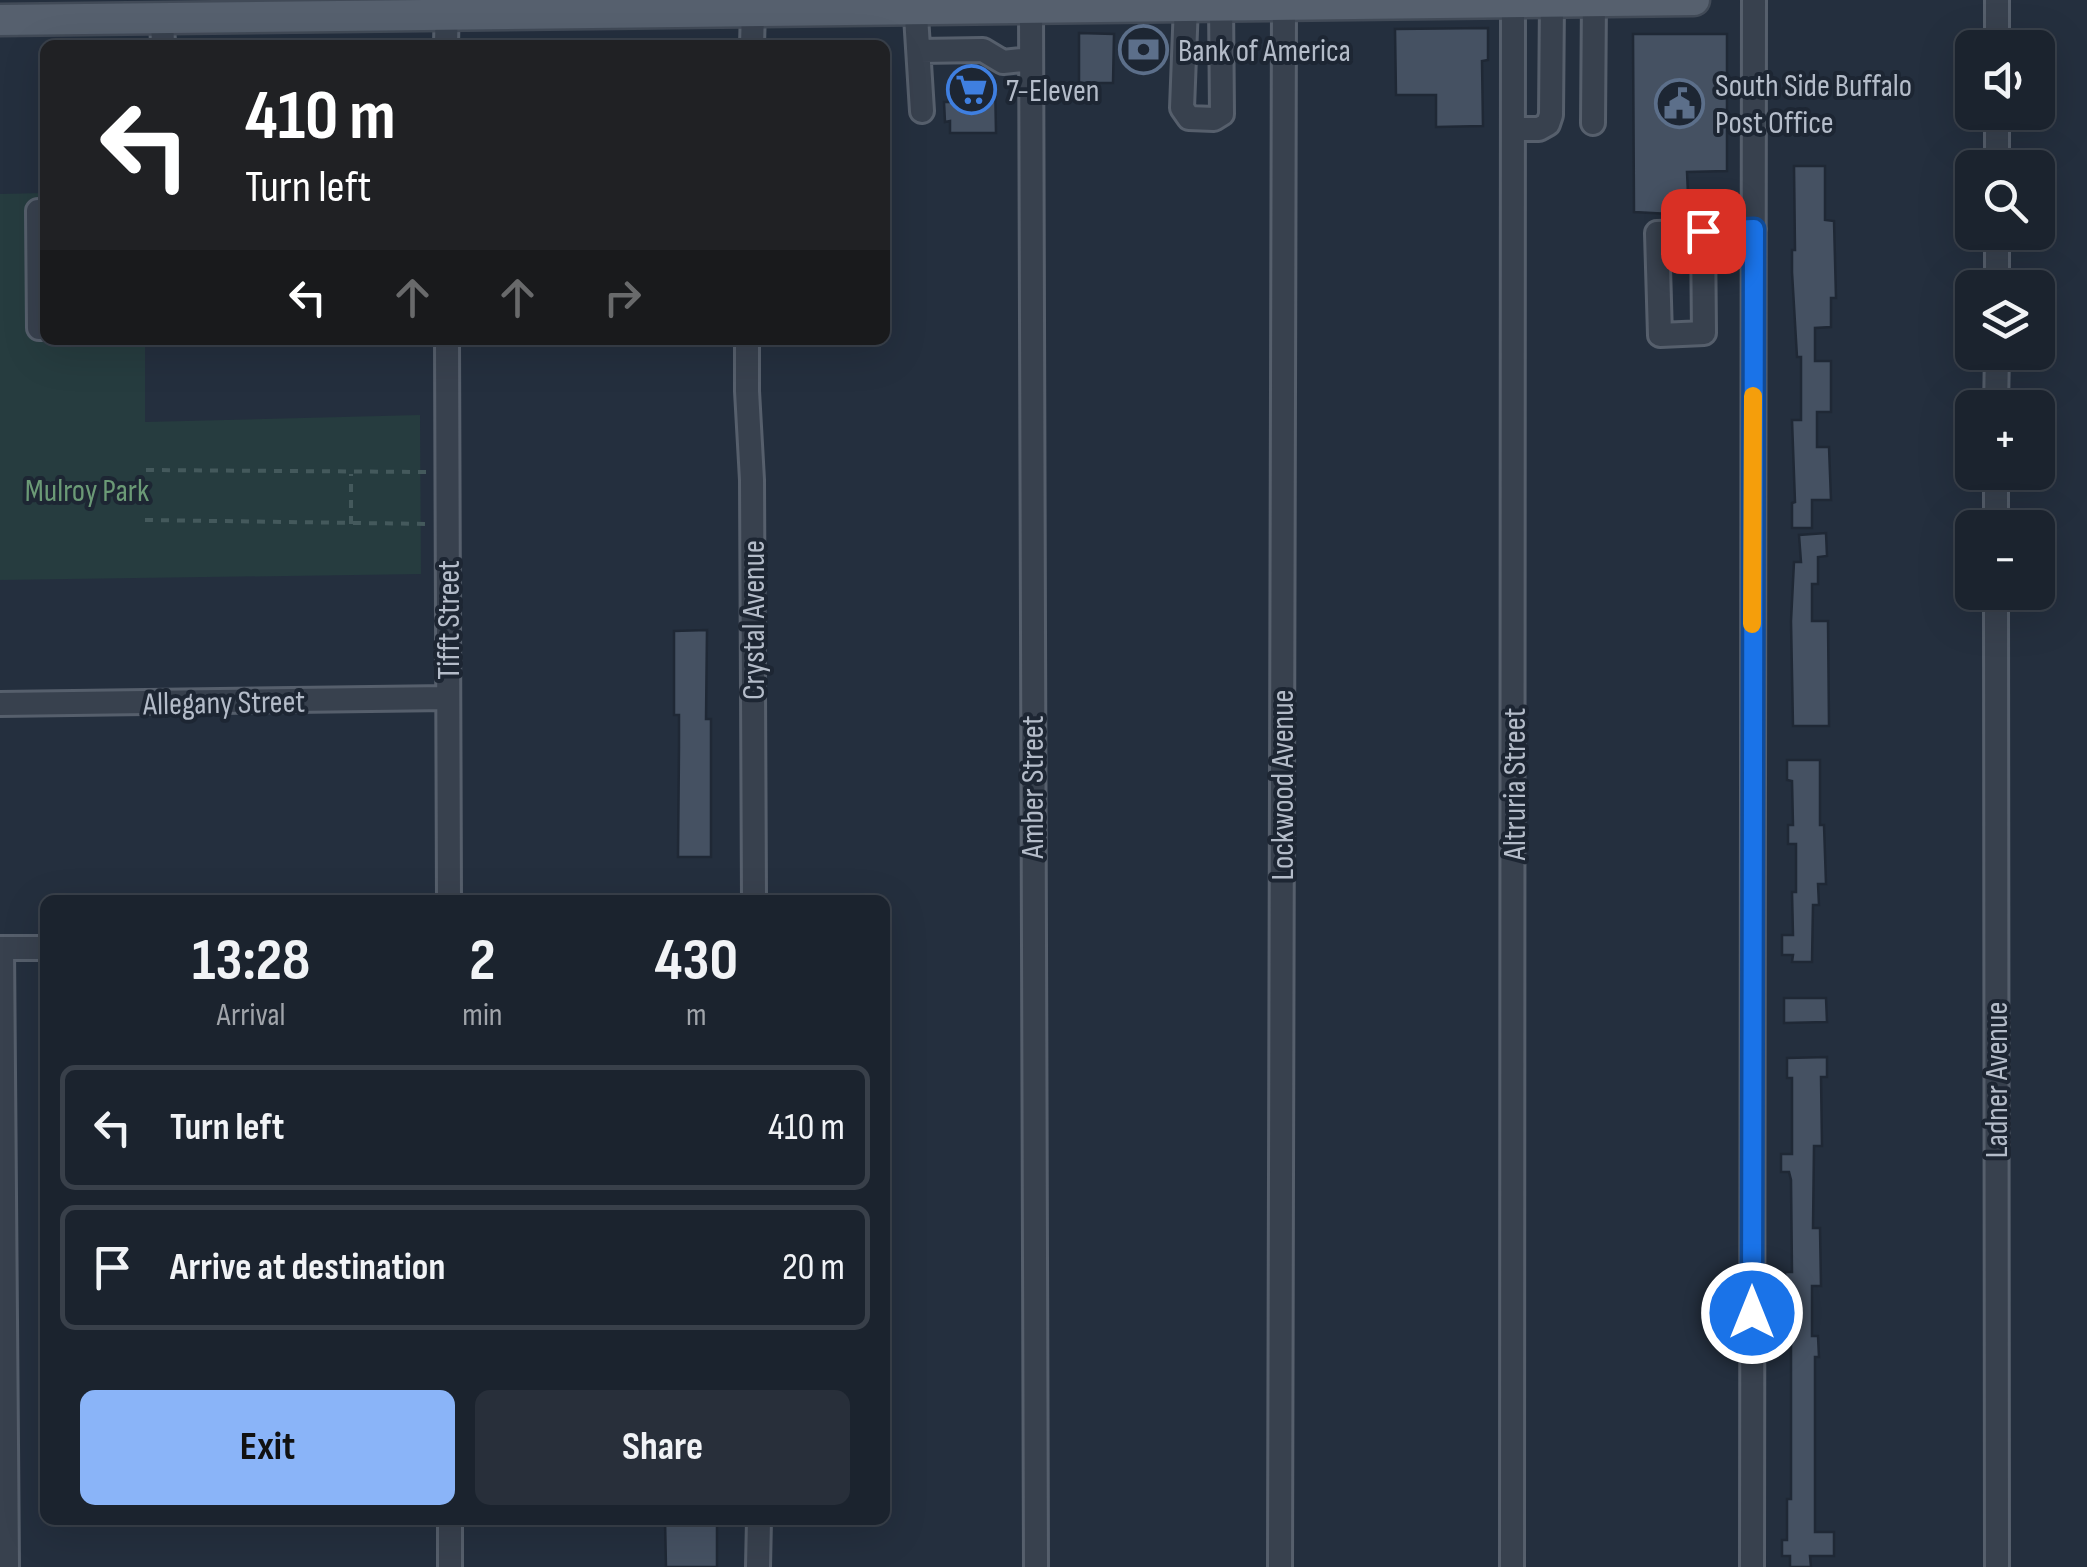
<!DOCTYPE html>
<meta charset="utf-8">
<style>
:root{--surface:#1b232e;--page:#282f3a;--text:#f1f3f6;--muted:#a0a4aa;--line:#39404a;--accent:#8ab4f8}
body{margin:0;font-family:"Sofia Sans Condensed",sans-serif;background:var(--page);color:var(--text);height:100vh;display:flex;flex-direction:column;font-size:38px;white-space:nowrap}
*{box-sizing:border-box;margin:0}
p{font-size:32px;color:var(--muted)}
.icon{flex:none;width:55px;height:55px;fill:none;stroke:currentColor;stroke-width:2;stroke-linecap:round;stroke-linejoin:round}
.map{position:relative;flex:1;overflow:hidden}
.details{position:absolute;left:40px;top:895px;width:850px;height:630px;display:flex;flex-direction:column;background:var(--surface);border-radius:15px;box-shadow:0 10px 40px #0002,0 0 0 2px var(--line)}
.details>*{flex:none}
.hud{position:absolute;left:40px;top:40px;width:850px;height:305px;border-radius:15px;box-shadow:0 10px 40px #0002,0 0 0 2px var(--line);background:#202124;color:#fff;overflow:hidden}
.controls{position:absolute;left:1955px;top:30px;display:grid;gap:20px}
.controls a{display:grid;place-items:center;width:100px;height:100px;border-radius:15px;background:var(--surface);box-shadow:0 10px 40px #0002,0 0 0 2px var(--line);font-size:50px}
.pin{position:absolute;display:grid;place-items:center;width:85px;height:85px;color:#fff;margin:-42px;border-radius:20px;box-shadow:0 5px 15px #0006}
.me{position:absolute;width:110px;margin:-55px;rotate:0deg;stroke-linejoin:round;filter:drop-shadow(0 0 8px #0008)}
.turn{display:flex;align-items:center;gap:35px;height:210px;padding:0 40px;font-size:45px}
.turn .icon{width:130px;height:130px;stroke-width:2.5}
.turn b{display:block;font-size:70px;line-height:85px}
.lanes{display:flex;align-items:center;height:95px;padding:0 40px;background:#0003;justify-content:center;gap:50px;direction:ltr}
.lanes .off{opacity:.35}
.eta{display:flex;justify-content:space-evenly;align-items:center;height:170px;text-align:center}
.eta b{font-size:60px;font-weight:700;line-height:70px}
.cta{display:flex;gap:20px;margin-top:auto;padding:20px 40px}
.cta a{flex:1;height:115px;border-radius:15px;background:var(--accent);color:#111;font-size:40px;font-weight:700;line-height:115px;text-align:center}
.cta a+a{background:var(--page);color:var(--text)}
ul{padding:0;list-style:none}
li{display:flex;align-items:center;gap:30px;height:125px;margin:0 20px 15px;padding:0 20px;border:5px solid var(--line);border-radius:15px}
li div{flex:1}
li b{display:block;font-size:38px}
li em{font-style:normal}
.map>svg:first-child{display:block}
</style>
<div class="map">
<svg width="2087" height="1567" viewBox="0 0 2087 1567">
<rect width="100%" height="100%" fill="#242f3e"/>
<path fill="#263c3f" d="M 45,193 L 45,340 L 145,340 L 145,422 L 420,415 L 421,574 L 0,580 L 0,194 Z"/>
<path fill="#455162" stroke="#1f2835" stroke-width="2.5" d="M 1488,28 L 1488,60 L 1482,61 L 1483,126 L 1436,127 L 1436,95 L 1396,95 L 1395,29 Z
M 1079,33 L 1114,34 L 1113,83 L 1079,83 Z
M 1633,34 L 1727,34 L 1727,171 L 1687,172 L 1689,215 L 1634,212 Z
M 995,79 L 996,133 L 950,133 L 950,121 L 945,122 L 944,102 L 949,102 L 949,80 Z
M 1794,166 L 1825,166 L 1825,220 L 1834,221 L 1836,298 L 1831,298 L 1831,327 L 1815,328 L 1815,361 L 1831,361 L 1831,412 L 1817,412 L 1817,447 L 1829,447 L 1831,500 L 1812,500 L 1812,528 L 1792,528 L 1792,503 L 1795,502 L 1792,420 L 1801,420 L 1801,357 L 1797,357 L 1792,272 L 1792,250 L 1795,250 Z
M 1826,533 L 1827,556 L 1818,557 L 1818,584 L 1812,584 L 1812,621 L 1828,621 L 1829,726 L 1793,726 L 1791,621 L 1794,562 L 1801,562 L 1799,535 Z
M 707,630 L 706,719 L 711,719 L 711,857 L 678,857 L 679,747 L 679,715 L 674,715 L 674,631 Z
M 1787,760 L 1820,760 L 1820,825 L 1824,825 L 1826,884 L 1818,884 L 1819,905 L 1813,905 L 1812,962 L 1792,962 L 1793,955 L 1782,955 L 1782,935 L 1793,935 L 1792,892 L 1796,892 L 1796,844 L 1788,844 L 1788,825 L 1793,825 L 1792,781 L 1787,780 Z
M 1784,998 L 1826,998 L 1827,1022 L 1784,1023 Z
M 1827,1057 L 1827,1077 L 1821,1077 L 1822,1146 L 1814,1146 L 1813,1228 L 1820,1228 L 1821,1286 L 1812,1286 L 1812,1336 L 1818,1336 L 1819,1357 L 1815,1357 L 1815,1532 L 1834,1532 L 1834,1556 L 1810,1556 L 1811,1567 L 1790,1567 L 1790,1556 L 1782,1556 L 1782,1540 L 1787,1540 L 1787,1499 L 1791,1499 L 1791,1287 L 1785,1287 L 1785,1272 L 1792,1272 L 1791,1180 L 1789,1172 L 1781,1172 L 1781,1154 L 1792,1154 L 1792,1078 L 1787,1078 L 1787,1058 Z
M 665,1520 L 717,1520 L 717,1567 L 666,1567 Z"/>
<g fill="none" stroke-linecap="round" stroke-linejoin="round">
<defs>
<path id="minor" d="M 915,0 L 922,111
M 1997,0 L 1997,48
M 1186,5 L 1182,108 L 1189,118 L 1214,119 L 1222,114 L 1221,4
M 1031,7 L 1036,1567
M 162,19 L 163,45
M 446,45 L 447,0
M 752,45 L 753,11
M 920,51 L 983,50 L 1003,62 L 1031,59
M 1593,123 L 1594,0
M 1514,129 L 1539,129 L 1548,124 L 1551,115 L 1552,1
M 1997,168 L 1997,112
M 45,211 L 38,211 L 39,328 L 45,328
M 1703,231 L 1704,333 L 1660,335 L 1657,233 L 1754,229
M 1997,288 L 1997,232
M 447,340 L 449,900
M 747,340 L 747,391 L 752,480 L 754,900
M 1996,408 L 1997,352
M 1996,472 L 1996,528
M 1996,592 L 1997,1567
M 0,704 L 448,698
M 0,948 L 45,948
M 2,948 L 7,1567
M 450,1520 L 450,1567
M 758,1567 L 759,1520
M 1280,1567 L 1284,0
M 1512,1567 L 1513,2
M 1752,1567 L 1754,0"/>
<path id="major" d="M 0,20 L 1694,0"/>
</defs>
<use href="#minor" stroke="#565f6c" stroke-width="28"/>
<use href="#major" stroke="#414a57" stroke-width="35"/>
<path stroke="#44595c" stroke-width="4" stroke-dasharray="8 8" stroke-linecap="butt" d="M 146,470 L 426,472
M 145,520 L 430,524
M 351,524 L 351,474"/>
<use href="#minor" stroke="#38414e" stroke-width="22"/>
<use href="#major" stroke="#56606e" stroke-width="30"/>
</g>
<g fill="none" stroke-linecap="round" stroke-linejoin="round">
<defs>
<path id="route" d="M 1703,231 L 1754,229 L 1752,1313"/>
</defs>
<use href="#route" stroke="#114b97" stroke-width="25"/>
<use href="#route" stroke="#1a73e8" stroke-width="18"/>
<path stroke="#f59e0b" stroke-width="18" d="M 1752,624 L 1753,396"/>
</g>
<defs>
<symbol id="bank-ring" viewBox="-11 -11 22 22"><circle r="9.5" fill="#1d2633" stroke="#5c6f8a" stroke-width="1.5"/><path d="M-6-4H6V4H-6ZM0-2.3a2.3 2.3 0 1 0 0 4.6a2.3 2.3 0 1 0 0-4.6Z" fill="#5c6f8a"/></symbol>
<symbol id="supermarket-ring" viewBox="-11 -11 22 22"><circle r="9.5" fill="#1d2633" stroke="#3f7fe0" stroke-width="1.5"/><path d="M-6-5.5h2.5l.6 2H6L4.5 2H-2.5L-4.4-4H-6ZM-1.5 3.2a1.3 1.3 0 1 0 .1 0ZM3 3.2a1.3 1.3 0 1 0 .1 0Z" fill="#3f7fe0"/></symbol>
<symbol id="civic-ring" viewBox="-11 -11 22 22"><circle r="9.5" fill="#1d2633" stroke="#5c6f8a" stroke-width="1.5"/><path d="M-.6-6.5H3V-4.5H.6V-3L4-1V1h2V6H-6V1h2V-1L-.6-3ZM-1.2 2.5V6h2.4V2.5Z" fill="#5c6f8a"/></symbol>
</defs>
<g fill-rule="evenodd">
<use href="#bank-ring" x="1116" y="22" width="55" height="55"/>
<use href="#supermarket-ring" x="944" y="62" width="55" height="55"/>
<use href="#civic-ring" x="1652" y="76" width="55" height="55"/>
</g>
<g text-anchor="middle" stroke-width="8" stroke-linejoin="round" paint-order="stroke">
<g font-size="32" fill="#b4bcc9" stroke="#1d2633" text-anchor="start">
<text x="1178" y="61">Bank of America</text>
<text x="1715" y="96">South Side Buffalo<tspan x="1715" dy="37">Post Office</tspan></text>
<text x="1006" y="101">7-Eleven</text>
</g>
<g font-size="32" fill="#6b9a76" stroke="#1d2633">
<text x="87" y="501">Mulroy Park</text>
</g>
<g font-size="32" fill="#b4bcc9" stroke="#1d2633">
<text transform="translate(448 620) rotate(-90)" y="11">Tifft Street</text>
<text transform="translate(753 620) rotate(-90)" y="11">Crystal Avenue</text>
<text transform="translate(224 702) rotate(-1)" y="11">Allegany Street</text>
<text transform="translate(1514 784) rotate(-90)" y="11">Altruria Street</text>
<text transform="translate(1282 785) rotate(-90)" y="11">Lockwood Avenue</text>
<text transform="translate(1032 787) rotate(-90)" y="11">Amber Street</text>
<text transform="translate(1996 1080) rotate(-90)" y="11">Ladner Avenue</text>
</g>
</g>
</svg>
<div class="controls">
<a><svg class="icon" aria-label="sound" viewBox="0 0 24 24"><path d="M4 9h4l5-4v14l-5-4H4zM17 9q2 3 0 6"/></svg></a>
<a><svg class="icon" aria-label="search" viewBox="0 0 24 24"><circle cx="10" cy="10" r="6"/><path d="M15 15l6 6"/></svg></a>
<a><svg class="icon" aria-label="layers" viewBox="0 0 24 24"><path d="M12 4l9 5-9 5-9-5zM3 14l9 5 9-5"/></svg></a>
<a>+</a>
<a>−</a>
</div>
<div class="pin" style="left:1703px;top:231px;background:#d93025"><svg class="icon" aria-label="arrive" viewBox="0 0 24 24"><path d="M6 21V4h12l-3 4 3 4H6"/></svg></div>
<svg class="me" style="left:1752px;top:1313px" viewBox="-20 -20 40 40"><circle r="17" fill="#1a73e8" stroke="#fff" stroke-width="3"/><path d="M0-11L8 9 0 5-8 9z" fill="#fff"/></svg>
<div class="hud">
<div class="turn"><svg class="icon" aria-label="left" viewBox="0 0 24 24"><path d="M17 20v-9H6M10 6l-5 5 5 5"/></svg><div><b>410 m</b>Turn left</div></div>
<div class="lanes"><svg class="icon" aria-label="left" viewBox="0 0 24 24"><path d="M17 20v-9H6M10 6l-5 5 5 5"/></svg><svg class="icon off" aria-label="ahead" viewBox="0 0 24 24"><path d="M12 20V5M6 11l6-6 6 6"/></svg><svg class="icon off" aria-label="ahead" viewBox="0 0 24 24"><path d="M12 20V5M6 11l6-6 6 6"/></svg><svg class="icon off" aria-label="right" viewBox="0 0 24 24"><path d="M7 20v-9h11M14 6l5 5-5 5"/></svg></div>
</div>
<section class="details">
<div class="eta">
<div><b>13:28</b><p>Arrival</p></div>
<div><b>2</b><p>min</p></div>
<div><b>430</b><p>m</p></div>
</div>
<ul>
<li><svg class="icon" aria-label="left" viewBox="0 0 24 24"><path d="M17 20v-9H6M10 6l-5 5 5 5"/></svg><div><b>Turn left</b></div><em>410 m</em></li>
<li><svg class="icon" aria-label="arrive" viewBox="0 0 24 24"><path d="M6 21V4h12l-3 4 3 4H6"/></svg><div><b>Arrive at destination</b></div><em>20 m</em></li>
</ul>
<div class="cta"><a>Exit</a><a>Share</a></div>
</section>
</div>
